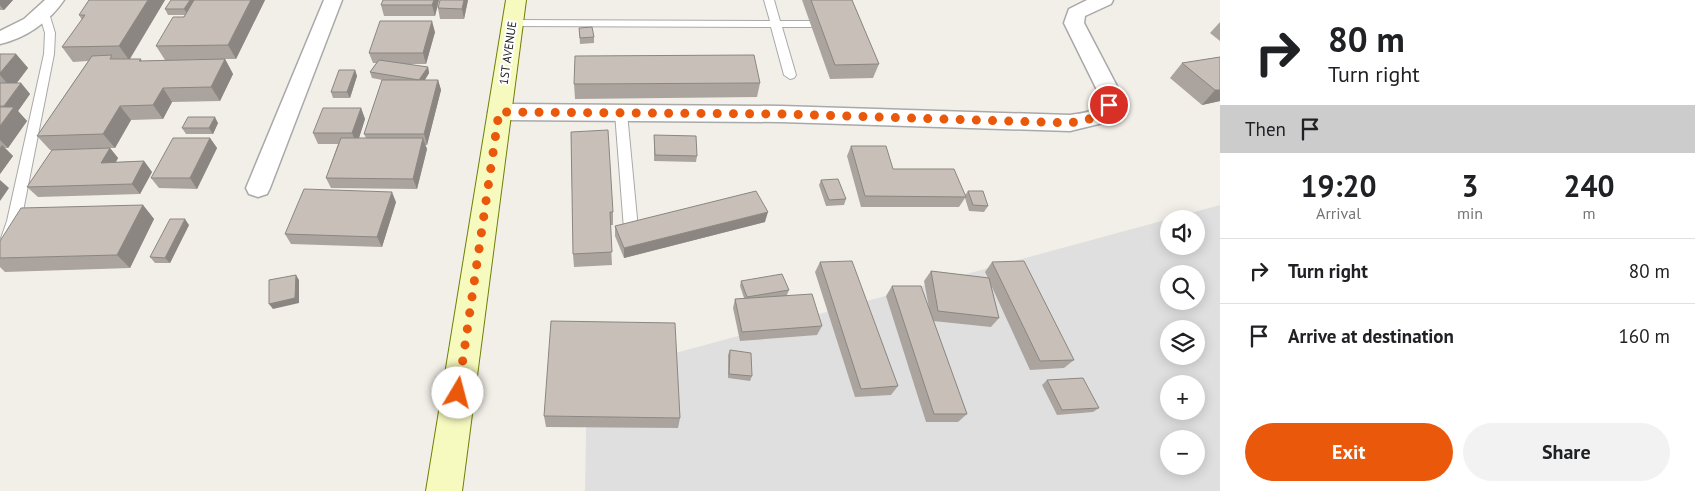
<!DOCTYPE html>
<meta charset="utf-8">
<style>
:root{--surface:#fff;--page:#f2f2f2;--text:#202124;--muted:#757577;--line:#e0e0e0;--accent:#ea580c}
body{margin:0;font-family:"PT Sans",sans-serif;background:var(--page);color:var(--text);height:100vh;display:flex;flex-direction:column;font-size:19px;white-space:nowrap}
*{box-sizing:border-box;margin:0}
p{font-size:16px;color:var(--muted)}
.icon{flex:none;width:28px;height:28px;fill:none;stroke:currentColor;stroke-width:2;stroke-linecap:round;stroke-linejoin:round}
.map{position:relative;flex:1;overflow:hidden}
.side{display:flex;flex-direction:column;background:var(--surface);width:475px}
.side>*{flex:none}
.hud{background:#fff;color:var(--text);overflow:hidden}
.controls{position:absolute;left:1160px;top:210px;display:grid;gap:10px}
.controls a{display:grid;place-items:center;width:45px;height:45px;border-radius:50%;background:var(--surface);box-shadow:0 2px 12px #0003;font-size:25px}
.pin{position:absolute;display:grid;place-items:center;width:42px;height:42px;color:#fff;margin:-21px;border:2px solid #fff;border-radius:50%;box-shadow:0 1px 5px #0007}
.me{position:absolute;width:55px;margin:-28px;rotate:8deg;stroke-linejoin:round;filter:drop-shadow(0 0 4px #0008)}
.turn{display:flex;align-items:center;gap:18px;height:105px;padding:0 25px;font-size:22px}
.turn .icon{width:65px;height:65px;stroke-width:2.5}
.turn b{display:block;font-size:35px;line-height:42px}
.then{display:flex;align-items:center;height:48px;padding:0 25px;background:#0003;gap:10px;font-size:19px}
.eta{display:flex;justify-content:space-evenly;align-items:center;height:85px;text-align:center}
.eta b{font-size:30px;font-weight:600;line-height:35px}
.button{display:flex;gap:10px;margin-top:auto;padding:10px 25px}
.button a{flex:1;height:58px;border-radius:30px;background:var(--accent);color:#fff;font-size:20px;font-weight:600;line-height:58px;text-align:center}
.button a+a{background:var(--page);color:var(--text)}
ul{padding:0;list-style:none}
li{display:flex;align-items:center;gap:15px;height:65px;padding:0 25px;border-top:1px solid var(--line)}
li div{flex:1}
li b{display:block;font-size:19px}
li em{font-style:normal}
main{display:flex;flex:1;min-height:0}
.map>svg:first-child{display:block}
</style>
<main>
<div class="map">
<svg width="1220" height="491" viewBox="0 0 1220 491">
<rect width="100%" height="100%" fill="#f2efe9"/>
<path fill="#e0dfdf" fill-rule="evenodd" d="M 1220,205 L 1220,491 L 585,491 L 587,377 L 1169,219 L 1169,246 L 1196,246 L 1196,219 L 1169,219 ZM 1169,274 L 1196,274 L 1196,301 L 1169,301 ZM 1169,329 L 1196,329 L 1196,356 L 1169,356 ZM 1169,384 L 1196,384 L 1196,411 L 1169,411 ZM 1169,439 L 1196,439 L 1196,466 L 1169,466 Z"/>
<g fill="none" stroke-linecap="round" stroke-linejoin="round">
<defs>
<path id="lane" d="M 764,0 L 774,0 L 780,21 L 811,21 L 816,24 L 811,27 L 782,27 L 796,75 L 794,78 L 790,79 L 784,75 L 771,27 L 512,26 L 507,23 L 512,20 L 770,21 Z
M 44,10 L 49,13 L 55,33 L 54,54 L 21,221 L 7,260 L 5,264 L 0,266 L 0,241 L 7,221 L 44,54 L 45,33 L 39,13 Z
M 621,109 L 627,113 L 638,229 L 636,233 L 631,234 L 626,233 L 624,229 L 615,113 Z"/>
<path id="street" d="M 45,0 L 64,0 C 49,22 26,38 0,44 L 0,31 L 24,19 Z
M 324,0 L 342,0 L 270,188 L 267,194 L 258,197 L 249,194 L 246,188 Z
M 1087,0 L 1113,0 L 1111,4 L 1085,16 L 1084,23 L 1120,92 L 1120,105 L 1107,122 L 1070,131 L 781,122 L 499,120 L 491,117 L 488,112 L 491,107 L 499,104 L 781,106 L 1070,115 C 1088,112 1098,114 1098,92 L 1064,23 L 1069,9 Z"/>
<path id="secondary" d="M 506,0 L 526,0 L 462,491 L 426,491 Z"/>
</defs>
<use href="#lane" stroke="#a9a9a9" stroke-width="2"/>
<use href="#street" stroke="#a9a9a9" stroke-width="3"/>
<use href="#secondary" stroke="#707d05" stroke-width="2"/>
<use href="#lane" fill="#fff" fill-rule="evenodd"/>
<use href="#street" fill="#fff" fill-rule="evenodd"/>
<use href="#secondary" fill="#f7fabf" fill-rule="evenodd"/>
</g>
<path fill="#aba49e" d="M 0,0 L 13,0 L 4,10 L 0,10 Z
M 89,0 L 165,0 L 130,59 L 141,59 L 142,61 L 165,60 L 156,46 L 185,15 L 168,15 L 165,9 L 265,0 L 236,59 L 225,59 L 233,74 L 220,101 L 172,102 L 163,119 L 131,120 L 115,148 L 110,148 L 118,158 L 116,162 L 144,161 L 152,172 L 140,194 L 38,197 L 27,187 L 52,150 L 50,150 L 37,136 L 88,61 L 73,62 L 62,47 L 82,20 L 79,15 Z
M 439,0 L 435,16 L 384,16 L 381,5 Z
M 440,0 L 468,0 L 464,19 L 440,19 L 438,8 Z
M 802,0 L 852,0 L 879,64 L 873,78 L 830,79 Z
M 1220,22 L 1220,41 L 1210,33 Z
M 579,28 L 594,37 L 594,43 L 580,44 Z
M 435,32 L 426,64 L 405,64 L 428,67 L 429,73 L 425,80 L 438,80 L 441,90 L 427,145 L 425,145 L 427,149 L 417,189 L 331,188 L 326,178 L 338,144 L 318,144 L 313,133 L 361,108 L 365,119 L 359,138 L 366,138 L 364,134 L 382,80 L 372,78 L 370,72 L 376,63 L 373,63 L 369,53 Z
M 0,54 L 16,54 L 28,68 L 17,83 L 21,83 L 30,94 L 18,111 L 27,121 L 8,148 L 5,148 L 13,156 L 0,174 Z
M 1220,57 L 1220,101 L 1202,105 L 1170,78 L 1182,63 Z
M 355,70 L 357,76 L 350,98 L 333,98 L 331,92 Z
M 760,83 L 757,97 L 575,99 L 574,84 Z
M 218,123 L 213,134 L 186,134 L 182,128 Z
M 571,132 L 613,212 L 613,225 L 610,225 L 612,265 L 574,267 L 573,254 Z
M 654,135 L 697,156 L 696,162 L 654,161 Z
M 210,138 L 217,148 L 197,189 L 159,188 L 151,178 Z
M 851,146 L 893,169 L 965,195 L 968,191 L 988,206 L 984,212 L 969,211 L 965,198 L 959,207 L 861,207 L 847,156 Z
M 821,180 L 846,199 L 844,205 L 826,206 L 819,185 Z
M 396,202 L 382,247 L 291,244 L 285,234 Z
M 143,205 L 154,219 L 130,268 L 5,272 L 0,267 L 0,241 Z
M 765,222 L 624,258 L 615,236 L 615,226 Z
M 189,225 L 170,263 L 155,263 L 150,257 Z
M 820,262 L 898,386 L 891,395 L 855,397 L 815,272 Z
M 992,262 L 1074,360 L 1064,368 L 1030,370 L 991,285 L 999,318 L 991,327 L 933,321 L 967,414 L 958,422 L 926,422 L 886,296 L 892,286 L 929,308 L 924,281 L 931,271 L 988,278 L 985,272 Z
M 741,281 L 789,290 L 787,295 L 822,326 L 817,335 L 740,341 L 733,308 L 735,299 L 744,298 L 740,286 Z
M 730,350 L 752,376 L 750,381 L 728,378 L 728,355 Z
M 1047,380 L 1099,408 L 1093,412 L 1057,415 L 1042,385 Z
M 544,416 L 680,418 L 678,428 L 546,427 Z"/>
<path fill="#8b8681" d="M 0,0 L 13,0 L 4,10 L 0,5 Z
M 148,0 L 165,0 L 129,60 L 119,46 Z
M 190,0 L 197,0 L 188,15 L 184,9 Z
M 251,0 L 265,0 L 236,59 L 228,45 Z
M 434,0 L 439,0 L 435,16 L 432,5 Z
M 464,0 L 468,0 L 464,19 L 462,9 Z
M 432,21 L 435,32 L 426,64 L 423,53 Z
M 16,54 L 28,68 L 12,89 L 0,75 L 0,73 Z
M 225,59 L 233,74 L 220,101 L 211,87 Z
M 428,67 L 429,73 L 421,86 L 419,80 Z
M 355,70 L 357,76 L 350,98 L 347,92 Z
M 438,80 L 441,90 L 427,145 L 424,134 Z
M 21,83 L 30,94 L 18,111 L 27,121 L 8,148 L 0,140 L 0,126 L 10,113 L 4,106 Z
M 163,88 L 172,102 L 163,119 L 153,105 Z
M 1215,90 L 1220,90 L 1220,101 L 1202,105 Z
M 120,106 L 131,120 L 115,148 L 103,134 Z
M 361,108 L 365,119 L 357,144 L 352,133 Z
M 215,117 L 218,123 L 213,134 L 209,128 Z
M 210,138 L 217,148 L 197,189 L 190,178 Z
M 423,138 L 427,149 L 417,189 L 413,179 Z
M 2,145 L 13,156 L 0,174 L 0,148 Z
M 110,148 L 118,158 L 110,173 L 101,163 Z
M 144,161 L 152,172 L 140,194 L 132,184 Z
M 0,180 L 9,188 L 0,201 Z
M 392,192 L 396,202 L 382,247 L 377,237 Z
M 143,205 L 154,219 L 130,268 L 117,255 Z
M 768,212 L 765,222 L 624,258 L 624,248 Z
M 185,219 L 189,225 L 170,263 L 165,258 Z
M 296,275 L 299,280 L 299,303 L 273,309 L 269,304 Z"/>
<path fill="#c7bfb8" stroke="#8b8681" d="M 89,0 L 148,0 L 119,46 L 62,47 L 85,15 L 79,15 Z
M 171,0 L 190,0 L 184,9 L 165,9 Z
M 194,0 L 251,0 L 228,45 L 156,46 L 173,17 L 184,17 Z
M 383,0 L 434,0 L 432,5 L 381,5 Z
M 440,0 L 464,0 L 462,9 L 438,8 Z
M 811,0 L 852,0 L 879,64 L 835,65 Z
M 380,21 L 432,21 L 423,53 L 369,53 Z
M 592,27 L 594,37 L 580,38 L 579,28 Z
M 0,54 L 16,54 L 0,73 Z
M 112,55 L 110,59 L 141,59 L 139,61 L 225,59 L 211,87 L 163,88 L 153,105 L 120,106 L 103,134 L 37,136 L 92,56 Z
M 754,55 L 760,83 L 574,84 L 575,56 Z
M 1220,57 L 1220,90 L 1215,90 L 1182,63 Z
M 379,60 L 428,67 L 419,80 L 370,72 Z
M 339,70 L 355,70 L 347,92 L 331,92 Z
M 382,80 L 438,80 L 424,134 L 364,134 Z
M 0,83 L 21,83 L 4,106 L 0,106 Z
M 0,107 L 14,107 L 0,126 Z
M 323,108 L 361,108 L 352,133 L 313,133 Z
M 188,117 L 215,117 L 209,128 L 182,128 Z
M 608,130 L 613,212 L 610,212 L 612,252 L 573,254 L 571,132 Z
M 654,135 L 696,136 L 697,156 L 655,155 Z
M 173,138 L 210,138 L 190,178 L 151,178 Z
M 341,138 L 423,138 L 413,179 L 326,178 Z
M 851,146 L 886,146 L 893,169 L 954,169 L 966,197 L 865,196 Z
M 110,148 L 101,163 L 144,161 L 132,184 L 27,187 L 52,150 Z
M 838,179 L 846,199 L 829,200 L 821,180 Z
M 304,189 L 392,192 L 377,237 L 285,234 Z
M 756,191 L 768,212 L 624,248 L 615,226 Z
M 968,191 L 983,191 L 988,206 L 973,205 Z
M 143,205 L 117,255 L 0,258 L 0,241 L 21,208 Z
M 170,219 L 185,219 L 165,258 L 150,257 Z
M 852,261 L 898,386 L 861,389 L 820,262 Z
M 1024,261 L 1074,360 L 1040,361 L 992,262 Z
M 931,271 L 989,278 L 999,318 L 938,311 Z
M 782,274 L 789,290 L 747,297 L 741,281 Z
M 296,275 L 295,298 L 269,304 L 269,280 Z
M 892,286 L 921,286 L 967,414 L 934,414 Z
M 812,294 L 822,326 L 742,332 L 735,299 Z
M 551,321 L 675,323 L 680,418 L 544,416 Z
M 730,350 L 751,353 L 752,376 L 729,374 Z
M 1083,378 L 1099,408 L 1062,410 L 1047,380 Z"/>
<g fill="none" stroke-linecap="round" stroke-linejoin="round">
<path stroke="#ea580c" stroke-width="9" stroke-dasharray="0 16.2" d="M 458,393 L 499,112 L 781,114 L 1070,123 L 1099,117 L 1109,105"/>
</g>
<g text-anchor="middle" stroke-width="4" stroke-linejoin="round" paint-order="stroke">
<g font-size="12" fill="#222" stroke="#fff">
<text transform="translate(508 53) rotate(-82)" y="4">1ST AVENUE</text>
</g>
</g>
</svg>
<div class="controls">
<a><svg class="icon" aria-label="sound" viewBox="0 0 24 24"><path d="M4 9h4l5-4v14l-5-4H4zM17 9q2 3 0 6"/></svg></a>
<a><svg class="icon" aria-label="search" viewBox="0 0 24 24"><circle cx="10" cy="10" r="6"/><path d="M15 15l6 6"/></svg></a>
<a><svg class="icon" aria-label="layers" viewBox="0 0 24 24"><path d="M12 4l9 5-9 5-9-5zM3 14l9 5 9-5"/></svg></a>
<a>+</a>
<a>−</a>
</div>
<div class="pin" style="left:1109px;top:105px;background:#d93025"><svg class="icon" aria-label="arrive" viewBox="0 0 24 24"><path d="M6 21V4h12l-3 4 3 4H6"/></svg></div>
<svg class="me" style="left:458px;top:393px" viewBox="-20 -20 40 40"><circle r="19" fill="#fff"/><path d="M0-13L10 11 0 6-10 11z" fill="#ea580c"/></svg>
</div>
<section class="side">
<div class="hud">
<div class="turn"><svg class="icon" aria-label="right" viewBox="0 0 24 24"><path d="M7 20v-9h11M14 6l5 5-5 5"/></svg><div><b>80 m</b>Turn right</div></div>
<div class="then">Then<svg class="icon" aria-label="arrive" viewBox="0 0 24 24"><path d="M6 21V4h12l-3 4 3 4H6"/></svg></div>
</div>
<div class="eta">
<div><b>19:20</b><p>Arrival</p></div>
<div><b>3</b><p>min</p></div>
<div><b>240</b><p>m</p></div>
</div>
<ul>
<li><svg class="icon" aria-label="right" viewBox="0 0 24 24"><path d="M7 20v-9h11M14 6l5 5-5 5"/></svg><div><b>Turn right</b></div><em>80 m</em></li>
<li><svg class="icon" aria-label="arrive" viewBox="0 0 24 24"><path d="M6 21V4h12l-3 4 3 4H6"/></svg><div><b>Arrive at destination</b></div><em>160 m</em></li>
</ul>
<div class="button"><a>Exit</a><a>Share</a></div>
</section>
</main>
